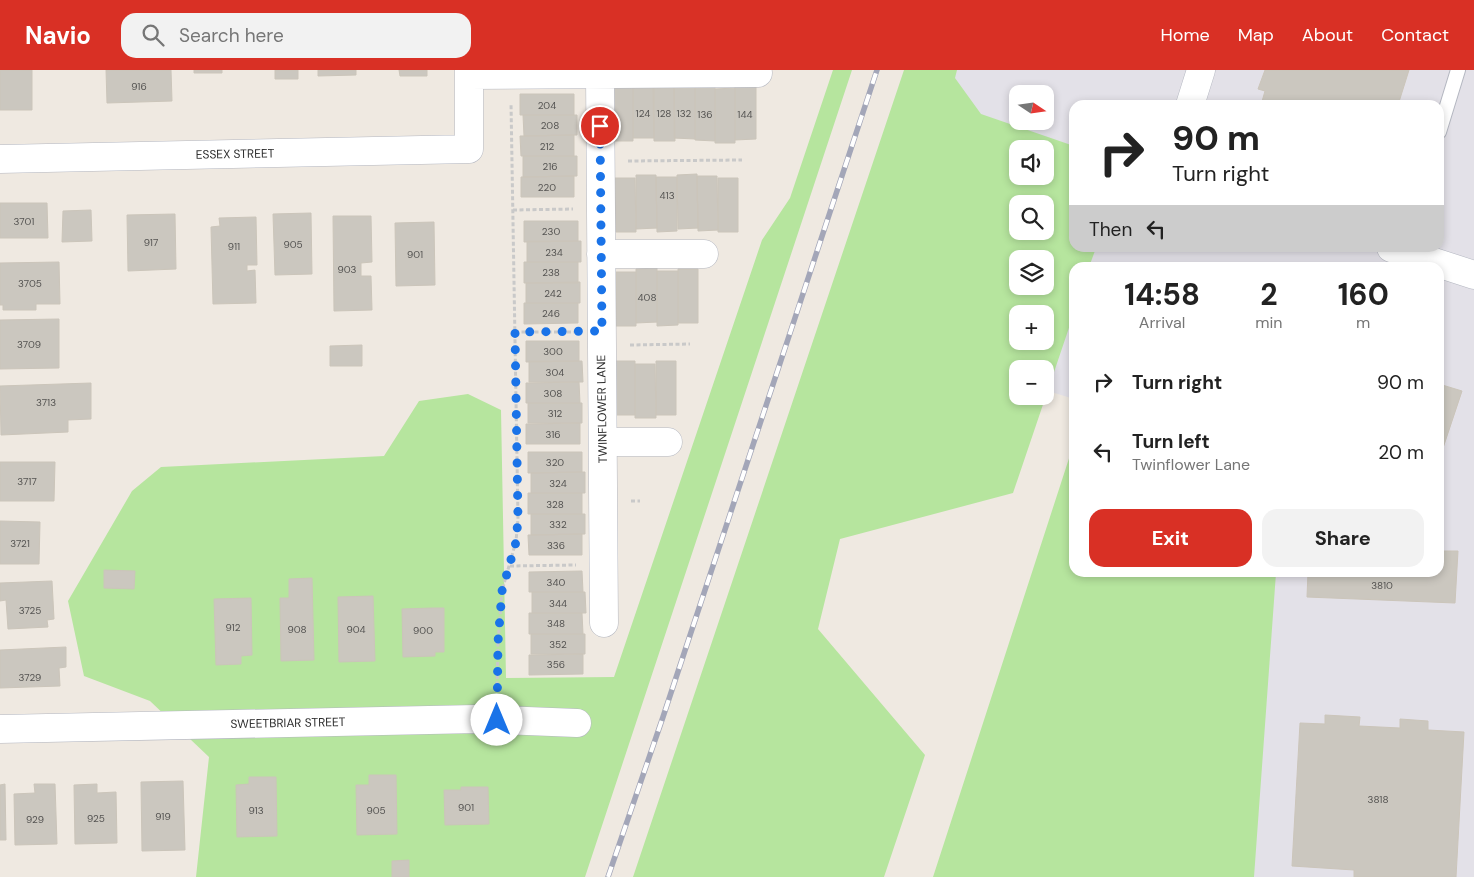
<!DOCTYPE html>
<meta charset="utf-8">
<style>
:root{--surface:#fff;--page:#f2f2f2;--text:#222;--muted:#767676;--accent:#d93025}
body{margin:0;font-family:"DM Sans",sans-serif;background:var(--page);color:var(--text);height:100vh;display:flex;flex-direction:column;font-size:19px;white-space:nowrap}
*{box-sizing:border-box;margin:0}
p{font-size:16px;color:var(--muted)}
.icon{flex:none;width:28px;height:28px;fill:none;stroke:currentColor;stroke-width:2;stroke-linecap:round;stroke-linejoin:round}
.map{position:relative;flex:1;overflow:hidden}
.panel{position:absolute;left:1069px;top:192px;width:375px;height:315px;display:flex;flex-direction:column;background:var(--surface);border-radius:15px;box-shadow:0 2px 8px #0003}
.panel>*{flex:none}
.guide{position:absolute;left:1069px;top:30px;width:375px;height:152px;border-radius:15px;box-shadow:0 2px 8px #0003;background:#fff;color:var(--text);overflow:hidden}
.needle{width:32px;rotate:103deg}
.buttons{position:absolute;left:1009px;top:15px;display:grid;gap:10px}
.buttons a{display:grid;place-items:center;width:45px;height:45px;border-radius:10px;background:var(--surface);box-shadow:0 2px 8px #0003;font-size:25px}
.pin{position:absolute;display:grid;place-items:center;width:42px;height:42px;color:#fff;margin:-21px;border:2px solid #fff;border-radius:50%;box-shadow:0 1px 5px #0007}
.me{position:absolute;width:55px;margin:-28px;rotate:0deg;stroke-linejoin:round;filter:drop-shadow(0 0 4px #0008)}
.turn{display:flex;align-items:center;gap:18px;height:105px;padding:0 20px;font-size:22px}
.turn .icon{width:65px;height:65px;stroke-width:2.5}
.turn b{display:block;font-size:35px;line-height:42px}
.then{display:flex;align-items:center;height:48px;padding:0 20px;background:#0003;gap:10px;font-size:19px}
.eta{display:flex;justify-content:space-evenly;align-items:center;height:85px;text-align:center}
.eta b{font-size:30px;font-weight:700;line-height:35px}
.cta{display:flex;gap:10px;margin-top:auto;padding:10px 20px}
.cta a{flex:1;height:58px;border-radius:15px;background:var(--accent);color:#fff;font-size:20px;font-weight:700;line-height:58px;text-align:center}
.cta a+a{background:var(--page);color:var(--text)}
ul{padding:0;list-style:none}
li{display:flex;align-items:center;gap:15px;height:70px;padding:0 20px}
li div{flex:1}
li b{display:block;font-size:19px}
li em{font-style:normal}
header{display:flex;align-items:center;gap:30px;box-sizing:border-box;height:70px;padding:0 25px;background:var(--accent);color:#fff}
header strong{font-size:24px}
nav{display:flex;gap:28px;margin-inline-start:auto;font-size:18px}
.search{width:350px;height:45px;background:var(--page);display:flex;align-items:center;gap:12px;box-sizing:border-box;padding:0 18px;border-radius:15px;color:var(--muted);font-size:19px}
.map>svg:first-child{display:block}
</style>
<header>
<strong>Navio</strong>
<div class="search"><svg class="icon" aria-label="search" viewBox="0 0 24 24"><circle cx="10" cy="10" r="6"/><path d="M15 15l6 6"/></svg>Search here</div>
<nav><a>Home</a><a>Map</a><a>About</a><a>Contact</a></nav>
</header>
<div class="map">
<svg width="1474" height="807" viewBox="0 0 1474 807">
<rect width="100%" height="100%" fill="#efe9e1"/>
<path fill="#e3e1e8" fill-rule="evenodd" d="M 910,0 L 1474,0 L 1474,807 L 1237,807 L 1273,503 L 1439,502 L 1439,198 L 1074,198 L 1074,329 L 1045,320 L 1045,299 L 1018,299 ZM 1018,24 L 1045,24 L 1045,51 L 1018,51 ZM 1074,35 L 1439,35 L 1439,178 L 1074,178 ZM 1018,79 L 1045,79 L 1045,106 L 1018,106 ZM 1018,134 L 1045,134 L 1045,161 L 1018,161 ZM 1018,189 L 1045,189 L 1045,216 L 1018,216 ZM 1018,244 L 1045,244 L 1045,271 L 1018,271 Z"/>
<path fill="#b6e59e" fill-rule="evenodd" d="M 833,0 L 852,0 L 585,807 L 196,807 L 209,687 L 150,631 L 84,606 L 68,531 L 132,421 L 161,397 L 384,386 L 419,331 L 468,324 L 501,340 L 506,608 L 614,607 L 762,170 L 790,128 Z
M 904,0 L 957,0 L 955,8 L 981,44 L 1074,76 L 1074,178 L 1096,178 L 1089,197 L 1074,198 L 1074,243 L 1013,423 L 840,469 L 818,559 L 925,685 L 884,807 L 633,807 ZM 1018,79 L 1045,79 L 1045,106 L 1018,106 ZM 1018,134 L 1045,134 L 1045,161 L 1018,161 ZM 1018,189 L 1045,189 L 1045,216 L 1018,216 ZM 1018,244 L 1045,244 L 1045,271 L 1018,271 ZM 1018,299 L 1045,299 L 1045,326 L 1018,326 Z
M 1074,373 L 1074,502 L 1276,503 L 1254,807 L 933,807 Z"/>
<path fill="#cbc7bf" stroke="#cbc5ba" d="M 0,0 L 32,0 L 32,40 L 0,40 Z
M 106,0 L 171,0 L 172,31 L 107,33 Z
M 194,0 L 222,0 L 222,3 L 194,3 Z
M 275,0 L 298,0 L 298,9 L 275,9 Z
M 318,0 L 356,0 L 356,5 L 318,6 Z
M 399,0 L 427,0 L 427,6 L 400,6 Z
M 1265,0 L 1409,0 L 1398,35 L 1261,35 L 1265,21 L 1258,19 Z
M 633,14 L 654,14 L 654,68 L 633,68 Z
M 674,15 L 695,17 L 695,69 L 674,68 Z
M 756,15 L 756,69 L 735,70 L 735,16 Z
M 715,16 L 715,71 L 695,70 L 695,17 Z
M 612,17 L 633,17 L 633,71 L 613,71 Z
M 653,17 L 674,17 L 675,71 L 654,71 Z
M 735,18 L 735,73 L 715,73 L 715,19 Z
M 520,24 L 574,24 L 574,45 L 520,45 Z
M 523,45 L 577,45 L 577,65 L 524,66 Z
M 574,65 L 574,86 L 521,86 L 520,66 Z
M 523,86 L 577,86 L 577,106 L 523,107 Z
M 697,104 L 698,158 L 678,159 L 677,105 Z
M 636,105 L 656,105 L 657,158 L 636,159 Z
M 574,106 L 574,127 L 521,127 L 521,107 Z
M 697,106 L 717,106 L 718,160 L 698,161 Z
M 656,107 L 677,107 L 677,161 L 657,162 Z
M 615,108 L 635,108 L 636,162 L 616,162 Z
M 718,108 L 738,108 L 738,162 L 718,162 Z
M 0,133 L 47,133 L 48,168 L 0,168 Z
M 91,140 L 92,171 L 62,172 L 63,141 Z
M 311,143 L 312,204 L 275,205 L 273,144 Z
M 175,144 L 176,199 L 128,201 L 127,145 Z
M 333,146 L 371,146 L 372,192 L 361,193 L 361,206 L 371,206 L 372,240 L 334,241 Z
M 256,147 L 257,195 L 247,195 L 247,201 L 255,200 L 256,233 L 213,234 L 211,157 L 220,156 L 219,148 Z
M 524,151 L 578,151 L 578,171 L 524,172 Z
M 434,152 L 435,215 L 396,216 L 395,153 Z
M 527,171 L 581,171 L 581,192 L 527,192 Z
M 59,192 L 60,234 L 36,234 L 36,240 L 3,240 L 3,235 L 0,235 L 0,193 Z
M 524,192 L 578,192 L 578,213 L 524,213 Z
M 657,198 L 657,252 L 636,253 L 636,199 Z
M 678,199 L 698,199 L 698,253 L 678,253 Z
M 657,201 L 678,201 L 678,255 L 657,256 Z
M 616,202 L 636,202 L 636,256 L 616,256 Z
M 580,212 L 580,233 L 526,233 L 526,213 Z
M 524,233 L 578,233 L 578,253 L 524,254 Z
M 59,249 L 59,298 L 0,299 L 0,250 Z
M 526,271 L 579,271 L 579,291 L 526,292 Z
M 362,275 L 362,296 L 330,296 L 330,276 Z
M 529,291 L 582,291 L 583,312 L 529,312 Z
M 614,291 L 635,291 L 635,345 L 615,345 Z
M 656,291 L 676,291 L 676,345 L 656,345 Z
M 635,294 L 655,294 L 656,348 L 635,348 Z
M 579,312 L 580,333 L 526,333 L 526,313 Z
M 91,313 L 91,349 L 68,350 L 68,362 L 1,365 L 0,316 Z
M 1439,314 L 1462,321 L 1439,390 Z
M 528,333 L 582,333 L 582,353 L 528,353 Z
M 580,353 L 580,374 L 526,374 L 526,354 Z
M 528,382 L 582,382 L 582,402 L 528,403 Z
M 0,392 L 55,392 L 54,431 L 0,431 Z
M 585,402 L 585,423 L 531,423 L 531,403 Z
M 528,423 L 582,423 L 582,444 L 528,444 Z
M 531,444 L 585,444 L 585,464 L 531,465 Z
M 0,451 L 40,452 L 39,494 L 0,494 Z
M 582,464 L 582,485 L 529,485 L 528,465 Z
M 1439,481 L 1458,481 L 1455,533 L 1307,527 L 1308,502 L 1439,502 Z
M 104,500 L 135,501 L 134,519 L 104,518 Z
M 582,501 L 583,522 L 529,522 L 529,502 Z
M 312,508 L 314,590 L 281,591 L 280,528 L 289,528 L 289,509 Z
M 52,511 L 54,549 L 47,550 L 48,557 L 8,559 L 6,530 L 0,531 L 0,513 Z
M 532,522 L 585,522 L 586,543 L 532,543 Z
M 373,526 L 375,591 L 339,592 L 338,527 Z
M 251,528 L 252,585 L 241,586 L 241,594 L 216,595 L 214,529 Z
M 432,538 L 444,538 L 444,582 L 435,582 L 435,586 L 403,587 L 402,539 Z
M 529,543 L 582,543 L 583,564 L 529,564 Z
M 531,564 L 585,564 L 585,584 L 531,584 Z
M 66,577 L 66,597 L 59,598 L 60,616 L 0,618 L 0,580 Z
M 583,584 L 583,604 L 529,605 L 529,585 Z
M 1325,645 L 1360,647 L 1359,656 L 1400,658 L 1400,649 L 1428,651 L 1428,660 L 1464,662 L 1456,807 L 1354,807 L 1354,800 L 1292,796 L 1300,653 L 1325,654 Z
M 369,705 L 396,705 L 397,764 L 357,765 L 356,715 L 369,715 Z
M 249,707 L 276,707 L 277,766 L 237,767 L 236,715 L 249,714 Z
M 183,711 L 185,780 L 142,781 L 141,712 Z
M 5,714 L 6,770 L 0,770 L 0,715 Z
M 34,714 L 55,714 L 57,774 L 15,775 L 14,724 L 35,723 Z
M 97,714 L 97,723 L 116,722 L 117,773 L 75,774 L 74,715 Z
M 461,717 L 488,717 L 489,754 L 445,755 L 444,720 L 461,720 Z
M 409,790 L 409,807 L 392,807 L 392,791 Z"/>
<g fill="none" stroke-linecap="round" stroke-linejoin="round">
<defs>
<path id="service" d="M 1439,62 L 1458,0"/>
<path id="minor" d="M 600,4 L 604,553
M 469,5 L 758,3
M 1190,35 L 1201,0
M 0,89 L 469,79 L 469,0
M 1391,178 L 1474,205
M 601,184 L 704,184
M 603,372 L 668,372
M 0,659 L 476,649 L 577,653"/>
</defs>
<use href="#service" stroke="#b4b7c1" stroke-width="16"/>
<use href="#minor" stroke="#b4b7c1" stroke-width="29"/>
<path stroke="#c9c9c9" stroke-width="3" stroke-dasharray="4 2.5" stroke-linecap="butt" d="M 628,91 L 742,90
M 513,140 L 573,139
M 515,262 L 574,262
M 630,275 L 690,274
M 631,431 L 640,431
M 510,496 L 576,495
M 497,622 L 498,572 L 502,521 L 516,471 L 518,449 L 511,33"/>
<use href="#service" stroke="#fff" stroke-width="14"/>
<use href="#minor" stroke="#fff" stroke-width="28"/>
<defs>
<path id="rail" d="M 608,807 L 663,647 L 877,0"/>
</defs>
<use href="#rail" stroke="#a3a6b8" stroke-width="5.5"/>
<use href="#rail" stroke="#fff" stroke-width="4" stroke-dasharray="11" stroke-linecap="butt"/>
</g>
<g fill="none" stroke-linecap="round" stroke-linejoin="round">
<path stroke="#1a73e8" stroke-width="9" stroke-dasharray="0 16.2" d="M 497,650 L 498,572 L 502,521 L 516,472 L 518,449 L 515,262 L 602,261 L 600,56"/>
</g>
<g text-anchor="middle" stroke-width="5" stroke-linejoin="round" paint-order="stroke">
<g font-size="10" fill="#555452">
<text x="139" y="20">916</text>
<text x="547" y="39">204</text>
<text x="643" y="47">124</text>
<text x="664" y="47">128</text>
<text x="684" y="47">132</text>
<text x="705" y="48">136</text>
<text x="745" y="48">144</text>
<text x="550" y="59">208</text>
<text x="547" y="80">212</text>
<text x="550" y="100">216</text>
<text x="547" y="121">220</text>
<text x="667" y="129">413</text>
<text x="24" y="155">3701</text>
<text x="551" y="165">230</text>
<text x="151" y="176">917</text>
<text x="293" y="178">905</text>
<text x="234" y="180">911</text>
<text x="554" y="186">234</text>
<text x="415" y="188">901</text>
<text x="347" y="203">903</text>
<text x="551" y="206">238</text>
<text x="30" y="217">3705</text>
<text x="553" y="227">242</text>
<text x="647" y="231">408</text>
<text x="551" y="247">246</text>
<text x="29" y="278">3709</text>
<text x="553" y="285">300</text>
<text x="555" y="306">304</text>
<text x="553" y="327">308</text>
<text x="46" y="336">3713</text>
<text x="555" y="347">312</text>
<text x="553" y="368">316</text>
<text x="555" y="396">320</text>
<text x="27" y="415">3717</text>
<text x="558" y="417">324</text>
<text x="555" y="438">328</text>
<text x="558" y="458">332</text>
<text x="20" y="477">3721</text>
<text x="556" y="479">336</text>
<text x="556" y="516">340</text>
<text x="1382" y="519">3810</text>
<text x="558" y="537">344</text>
<text x="30" y="544">3725</text>
<text x="556" y="557">348</text>
<text x="233" y="561">912</text>
<text x="297" y="563">908</text>
<text x="356" y="563">904</text>
<text x="423" y="564">900</text>
<text x="558" y="578">352</text>
<text x="556" y="598">356</text>
<text x="30" y="611">3729</text>
<text x="1378" y="733">3818</text>
<text x="466" y="741">901</text>
<text x="256" y="744">913</text>
<text x="376" y="744">905</text>
<text x="163" y="750">919</text>
<text x="96" y="752">925</text>
<text x="35" y="753">929</text>
</g>
<g font-size="12" fill="#2e2e2e" stroke="#fff">
<text transform="translate(235 84) rotate(-1)" y="4">ESSEX STREET</text>
<text transform="translate(602 339) rotate(-91)" y="4">TWINFLOWER LANE</text>
<text transform="translate(288 653) rotate(-1)" y="4">SWEETBRIAR STREET</text>
</g>
</g>
</svg>
<div class="buttons">
<a><svg class="needle" viewBox="-14 -14 28 28"><path d="M0-13l5 13h-10z" fill="#e53935"/><path d="M0 13l5-13h-10z" fill="#767676"/></svg></a>
<a><svg class="icon" aria-label="sound" viewBox="0 0 24 24"><path d="M4 9h4l5-4v14l-5-4H4zM17 9q2 3 0 6"/></svg></a>
<a><svg class="icon" aria-label="search" viewBox="0 0 24 24"><circle cx="10" cy="10" r="6"/><path d="M15 15l6 6"/></svg></a>
<a><svg class="icon" aria-label="layers" viewBox="0 0 24 24"><path d="M12 4l9 5-9 5-9-5zM3 14l9 5 9-5"/></svg></a>
<a>+</a>
<a>−</a>
</div>
<div class="pin" style="left:600px;top:56px;background:#d93025"><svg class="icon" aria-label="arrive" viewBox="0 0 24 24"><path d="M6 21V4h12l-3 4 3 4H6"/></svg></div>
<svg class="me" style="left:497px;top:650px" viewBox="-20 -20 40 40"><circle r="19" fill="#fff"/><path d="M0-13L10 11 0 6-10 11z" fill="#1a73e8"/></svg>
<div class="guide">
<div class="turn"><svg class="icon" aria-label="right" viewBox="0 0 24 24"><path d="M7 20v-9h11M14 6l5 5-5 5"/></svg><div><b>90 m</b>Turn right</div></div>
<div class="then">Then<svg class="icon" aria-label="left" viewBox="0 0 24 24"><path d="M17 20v-9H6M10 6l-5 5 5 5"/></svg></div>
</div>
<section class="panel">
<div class="eta">
<div><b>14:58</b><p>Arrival</p></div>
<div><b>2</b><p>min</p></div>
<div><b>160</b><p>m</p></div>
</div>
<ul>
<li><svg class="icon" aria-label="right" viewBox="0 0 24 24"><path d="M7 20v-9h11M14 6l5 5-5 5"/></svg><div><b>Turn right</b></div><em>90 m</em></li>
<li><svg class="icon" aria-label="left" viewBox="0 0 24 24"><path d="M17 20v-9H6M10 6l-5 5 5 5"/></svg><div><b>Turn left</b><p>Twinflower Lane</p></div><em>20 m</em></li>
</ul>
<div class="cta"><a>Exit</a><a>Share</a></div>
</section>
</div>
